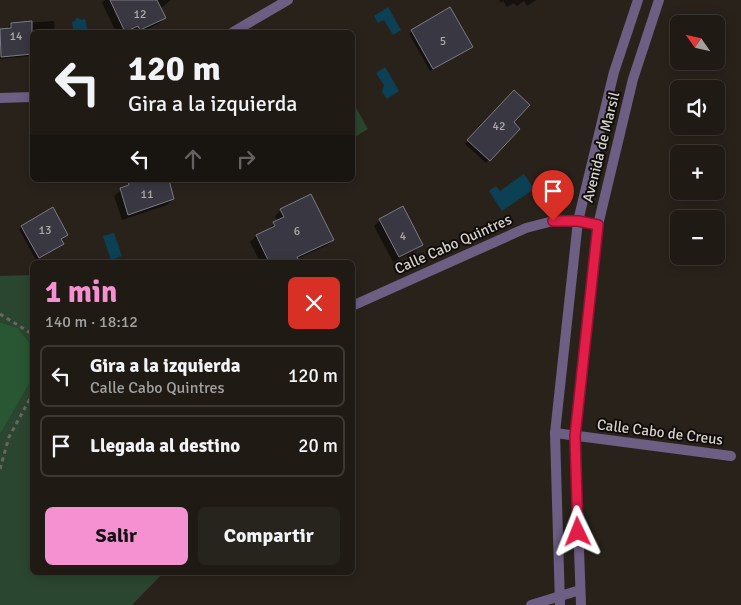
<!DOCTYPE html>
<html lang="es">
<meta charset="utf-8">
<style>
:root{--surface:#1f1a14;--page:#27231d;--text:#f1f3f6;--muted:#a1a1a0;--line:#3c3834;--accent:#f590d1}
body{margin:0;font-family:Signika,sans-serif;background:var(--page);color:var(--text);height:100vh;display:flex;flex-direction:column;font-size:19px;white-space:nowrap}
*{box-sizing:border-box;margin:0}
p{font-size:16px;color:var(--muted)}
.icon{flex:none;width:28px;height:28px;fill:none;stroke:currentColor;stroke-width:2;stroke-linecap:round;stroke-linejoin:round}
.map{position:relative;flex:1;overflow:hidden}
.sheet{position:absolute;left:30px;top:260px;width:325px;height:315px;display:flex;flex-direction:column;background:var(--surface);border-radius:8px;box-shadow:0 2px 12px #0003,0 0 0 1px var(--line)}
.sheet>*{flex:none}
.hud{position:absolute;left:30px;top:30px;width:325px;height:152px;border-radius:8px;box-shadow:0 2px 12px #0003,0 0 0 1px var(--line);background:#1f1a14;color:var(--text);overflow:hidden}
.needle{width:32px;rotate:304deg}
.tools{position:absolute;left:670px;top:15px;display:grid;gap:10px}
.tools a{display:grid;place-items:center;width:55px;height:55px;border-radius:8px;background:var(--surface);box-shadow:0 2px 12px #0003,0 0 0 1px var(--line);font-size:25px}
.pin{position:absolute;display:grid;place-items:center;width:42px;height:42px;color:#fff;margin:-51px -21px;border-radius:50% 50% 50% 0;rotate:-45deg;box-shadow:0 0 5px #0007}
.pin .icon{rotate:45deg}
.me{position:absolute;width:55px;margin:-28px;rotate:358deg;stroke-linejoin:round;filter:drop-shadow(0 0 4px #0008)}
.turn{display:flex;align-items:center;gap:18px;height:105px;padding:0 15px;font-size:22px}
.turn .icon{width:65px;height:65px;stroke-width:2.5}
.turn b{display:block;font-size:35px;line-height:42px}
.lanes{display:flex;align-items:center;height:48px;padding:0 15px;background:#0003;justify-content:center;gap:25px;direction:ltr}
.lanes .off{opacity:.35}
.round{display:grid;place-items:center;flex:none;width:52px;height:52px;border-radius:8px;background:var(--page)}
.overview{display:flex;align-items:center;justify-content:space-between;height:85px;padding:0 15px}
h1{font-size:30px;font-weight:700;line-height:38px;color:var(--accent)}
.primary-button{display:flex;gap:10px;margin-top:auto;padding:10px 15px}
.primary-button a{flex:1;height:58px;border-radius:8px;background:var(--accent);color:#111;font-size:20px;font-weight:700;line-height:58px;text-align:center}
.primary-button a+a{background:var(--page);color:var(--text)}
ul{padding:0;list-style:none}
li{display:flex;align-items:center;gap:15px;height:62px;margin:0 10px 8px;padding:0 5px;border:2px solid var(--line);border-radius:8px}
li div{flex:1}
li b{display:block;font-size:19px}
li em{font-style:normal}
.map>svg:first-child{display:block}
</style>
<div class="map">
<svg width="741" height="605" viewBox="0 0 741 605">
<rect width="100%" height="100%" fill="#29221b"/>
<path fill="#2b4630" d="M 354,104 L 368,129 L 353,138 L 353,105 Z
M 32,275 L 32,346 L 18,328 L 0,322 L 0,276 Z
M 32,379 L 32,572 L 163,573 L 132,605 L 0,605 L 0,435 Z"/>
<path fill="#295733" d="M 0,322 L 18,328 L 32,346 L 32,379 L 0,435 Z"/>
<path fill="#0c4054" d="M 388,7 L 401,30 L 393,35 L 384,20 L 378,23 L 374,16 Z
M 77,17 L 81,20 L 85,19 L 88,32 L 74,32 L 72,22 L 75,21 Z
M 385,67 L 399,91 L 387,99 L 382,92 L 384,85 L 376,73 Z
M 524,174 L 534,189 L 502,211 L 489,191 L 496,186 L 500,191 Z
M 114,233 L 122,256 L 111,260 L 103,236 Z"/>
<path fill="#0007" d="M 105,0 L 171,0 L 160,9 L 164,18 L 158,24 L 141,32 L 116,32 L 102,3 Z
M 499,0 L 536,0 L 527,6 L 524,1 L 517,6 L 514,3 L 507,7 L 503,1 L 501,3 Z
M 54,21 L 55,32 L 32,32 L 32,56 L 0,59 L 0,30 L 9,29 L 8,27 L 11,24 Z
M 412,31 L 468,49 L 430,71 L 409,34 Z
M 514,92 L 513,122 L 518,129 L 486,163 L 465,144 Z
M 133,180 L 167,180 L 173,199 L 167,205 L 122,220 L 114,196 Z
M 281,210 L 333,240 L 326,246 L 297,259 L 299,262 L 260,262 L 250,242 L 256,236 L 268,231 L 267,230 L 277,221 L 275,216 Z
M 380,220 L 421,244 L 415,251 L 393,262 L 374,226 Z
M 21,227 L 67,235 L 60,240 L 60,246 L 36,260 L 19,229 Z"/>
<path fill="#393741" stroke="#7c7a85" d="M 110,0 L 157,0 L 166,18 L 140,30 L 138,26 L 125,32 Z
M 450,7 L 473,47 L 433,69 L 411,30 Z
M 32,21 L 32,54 L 1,57 L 0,29 L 11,28 L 11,23 Z
M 514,90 L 530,105 L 514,122 L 520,129 L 490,161 L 467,140 Z
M 128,180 L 169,180 L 174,199 L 128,215 L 120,188 L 129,185 Z
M 311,194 L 334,240 L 297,257 L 300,262 L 269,262 L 256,235 L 275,226 L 273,222 L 284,217 L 280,209 Z
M 403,206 L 423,245 L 399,257 L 379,219 Z
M 53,207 L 68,235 L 61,239 L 64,244 L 39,258 L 21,226 Z"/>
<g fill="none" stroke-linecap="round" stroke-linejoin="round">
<path stroke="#6b655f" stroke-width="3" stroke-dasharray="4 4" stroke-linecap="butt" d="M 0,314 L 32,334
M 0,469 L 9,437 L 32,395"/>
<path stroke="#6d5e84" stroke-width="10" d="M 233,32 L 288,0
M 0,98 L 32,97
M 352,306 L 526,228 L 553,221 L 578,221 L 598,225
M 555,433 L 731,456
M 531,605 L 580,590"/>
<path stroke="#6d5e84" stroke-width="10" d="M 560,605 L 555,433 L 578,221 L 614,72 L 638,0
M 581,605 L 575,436 L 598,225 L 633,79 L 659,0"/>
</g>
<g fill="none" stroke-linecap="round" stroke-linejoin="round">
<defs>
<path id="route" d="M 553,221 L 578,221 L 598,225 L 575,436 L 578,532"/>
</defs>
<use href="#route" stroke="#92132f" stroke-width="12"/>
<use href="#route" stroke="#e11d48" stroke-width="9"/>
</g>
<g text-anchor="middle" stroke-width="4" stroke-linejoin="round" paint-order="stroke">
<g font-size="12" fill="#aeaaa8">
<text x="140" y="18">12</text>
<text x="16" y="40">14</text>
<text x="443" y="45">5</text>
<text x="499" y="130">42</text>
<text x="147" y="198">11</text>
<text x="45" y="234">13</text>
<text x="297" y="235">6</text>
<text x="403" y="240">4</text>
</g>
<g font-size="15" fill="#d5d0cb" stroke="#0f0c09">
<text transform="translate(601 147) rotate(-76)" y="5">Avenida de Marsil</text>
<text transform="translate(453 244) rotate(-24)" y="5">Calle Cabo Quintres</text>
<text transform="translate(660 432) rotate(7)" y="5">Calle Cabo de Creus</text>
</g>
</g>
</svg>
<div class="tools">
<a><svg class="needle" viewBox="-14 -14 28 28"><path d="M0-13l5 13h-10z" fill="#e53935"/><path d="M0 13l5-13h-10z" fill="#a1a1a0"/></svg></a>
<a><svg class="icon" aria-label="sound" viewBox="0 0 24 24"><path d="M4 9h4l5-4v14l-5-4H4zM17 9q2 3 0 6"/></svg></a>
<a>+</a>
<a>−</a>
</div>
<div class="pin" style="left:553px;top:221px;background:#d93025"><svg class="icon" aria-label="arrive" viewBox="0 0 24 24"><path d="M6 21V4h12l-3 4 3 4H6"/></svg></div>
<svg class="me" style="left:578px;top:532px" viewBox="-20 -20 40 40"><path d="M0-17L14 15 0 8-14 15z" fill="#e11d48" stroke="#fff" stroke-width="4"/></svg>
<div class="hud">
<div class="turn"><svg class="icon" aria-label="left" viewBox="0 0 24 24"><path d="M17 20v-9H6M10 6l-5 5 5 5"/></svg><div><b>120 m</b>Gira a la izquierda</div></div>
<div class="lanes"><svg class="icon" aria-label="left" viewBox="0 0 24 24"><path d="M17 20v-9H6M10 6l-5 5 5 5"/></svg><svg class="icon off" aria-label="ahead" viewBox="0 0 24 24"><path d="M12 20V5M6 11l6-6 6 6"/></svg><svg class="icon off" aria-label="right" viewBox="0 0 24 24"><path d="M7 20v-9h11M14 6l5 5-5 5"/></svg></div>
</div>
<section class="sheet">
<div class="overview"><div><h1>1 min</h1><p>140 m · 18:12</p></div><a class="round" style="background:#d93025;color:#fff"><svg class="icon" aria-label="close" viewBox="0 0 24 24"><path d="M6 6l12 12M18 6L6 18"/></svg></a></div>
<ul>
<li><svg class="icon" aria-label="left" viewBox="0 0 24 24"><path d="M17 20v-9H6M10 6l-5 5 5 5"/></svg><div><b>Gira a la izquierda</b><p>Calle Cabo Quintres</p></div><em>120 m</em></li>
<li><svg class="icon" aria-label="arrive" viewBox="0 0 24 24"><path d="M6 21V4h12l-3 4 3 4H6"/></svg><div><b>Llegada al destino</b></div><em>20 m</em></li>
</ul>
<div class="primary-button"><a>Salir</a><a>Compartir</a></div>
</section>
</div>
